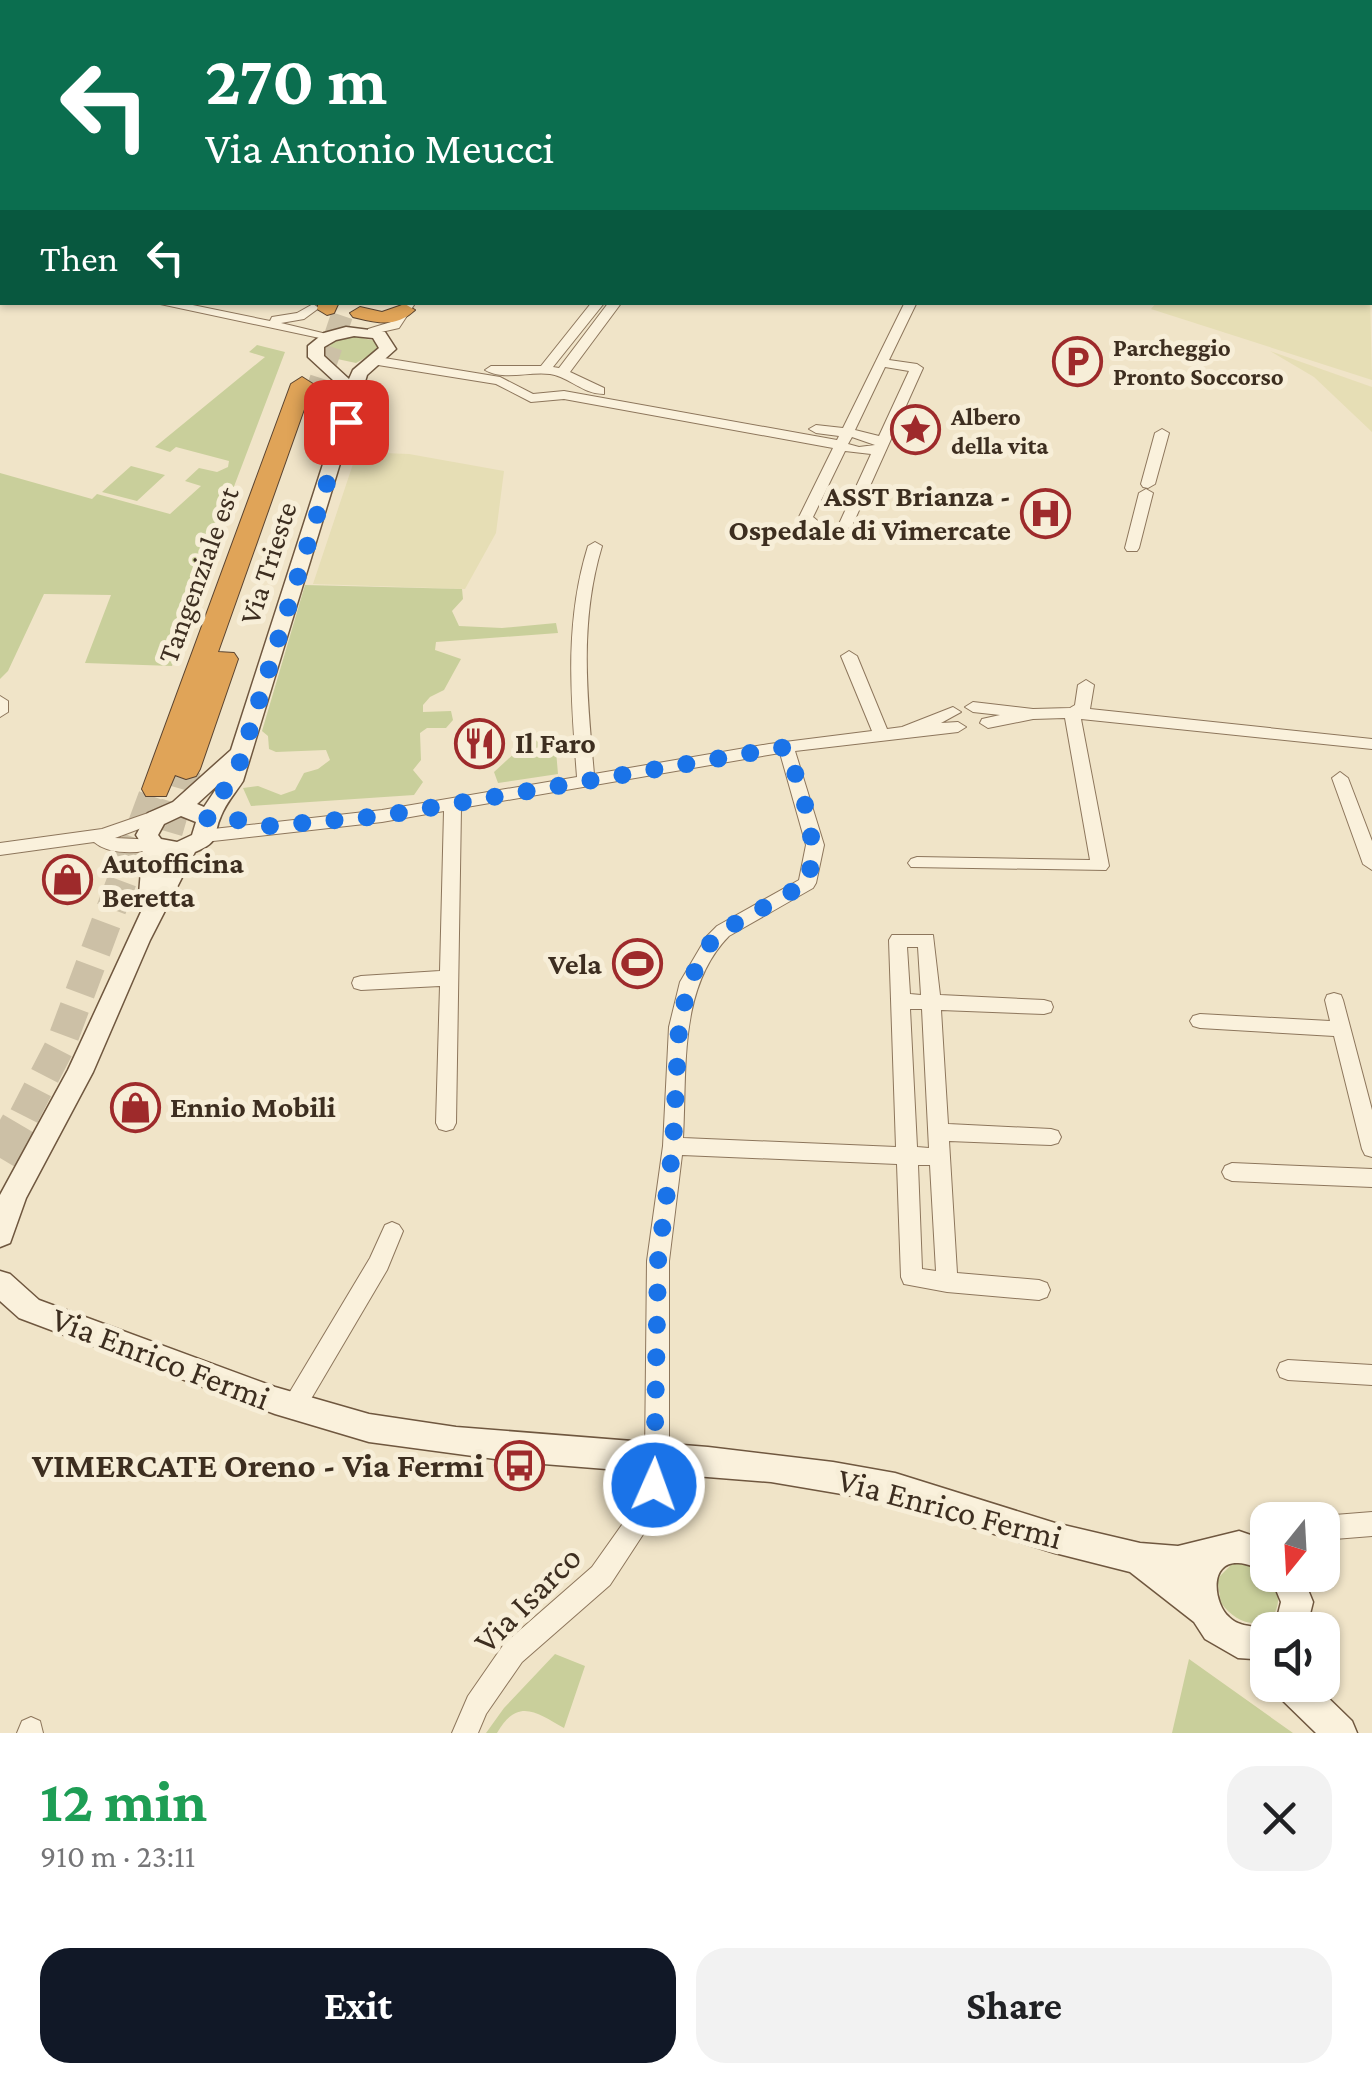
<!DOCTYPE html>
<meta charset="utf-8">
<style>
:root{--surface:#fff;--page:#f2f2f2;--text:#202124;--muted:#757577;--accent:#111827}
body{margin:0;font-family:"Crimson Pro",serif;background:var(--page);color:var(--text);height:100vh;display:flex;flex-direction:column;font-size:38px;white-space:nowrap}
*{box-sizing:border-box;margin:0}
p{font-size:32px;color:var(--muted)}
.icon{flex:none;width:55px;height:55px;fill:none;stroke:currentColor;stroke-width:2;stroke-linecap:round;stroke-linejoin:round}
.map{position:relative;height:1733px;overflow:hidden}
.panel{display:flex;flex-direction:column;background:var(--surface);flex:1}
.panel>*{flex:none}
.guide{position:absolute;left:0px;top:0px;width:1372px;height:305px;box-shadow:0 2px 8px #0004;background:#0b6e4f;color:#fff;overflow:hidden}
.needle{width:65px;rotate:198deg}
.controls{position:absolute;left:1250px;top:1502px;display:grid;gap:20px}
.controls a{display:grid;place-items:center;width:90px;height:90px;border-radius:20px;background:var(--surface);box-shadow:0 2px 8px #0004;font-size:50px}
.pin{position:absolute;display:grid;place-items:center;width:85px;height:85px;color:#fff;margin:-42px;border-radius:20px;box-shadow:0 5px 15px #0006}
.me{position:absolute;width:110px;margin:-55px;rotate:2deg;stroke-linejoin:round;filter:drop-shadow(0 0 8px #0008)}
.turn{display:flex;align-items:center;gap:35px;height:210px;padding:0 40px;font-size:45px}
.turn .icon{width:130px;height:130px;stroke-width:2.5}
.turn b{display:block;font-size:70px;line-height:85px}
.then{display:flex;align-items:center;height:95px;padding:0 40px;background:#0003;gap:20px;font-size:38px}
.round{display:grid;place-items:center;flex:none;width:105px;height:105px;border-radius:30px;background:var(--page)}
.headline{display:flex;align-items:center;justify-content:space-between;height:170px;padding:0 40px}
h1{font-size:60px;font-weight:700;line-height:75px;color:#1e9e55}
.cta{display:flex;gap:20px;margin-top:auto;padding:20px 40px}
.cta a{flex:1;height:115px;border-radius:30px;background:var(--accent);color:#fff;font-size:40px;font-weight:700;line-height:115px;text-align:center}
.cta a+a{background:var(--page);color:var(--text)}
.map>svg:first-child{display:block}
</style>
<div class="map">
<svg width="1372" height="1733" viewBox="0 0 1372 1733">
<rect width="100%" height="100%" fill="#f0e4c8"/>
<path fill="#e6deb5" d="M 722,0 L 1372,0 L 1372,28 L 1370,2 Z
M 1370,297 L 1372,380 L 1151,309 L 1156,303 L 1370,302 Z
M 1270,351 L 1372,387 L 1372,432 L 1314,377 Z
M 357,452 L 409,454 L 504,471 L 496,533 L 465,589 L 313,584 Z"/>
<path fill="#c9cf9b" d="M 352,336 L 376,341 L 379,350 L 356,363 L 328,357 L 327,348 L 337,339 Z
M 257,345 L 285,352 L 216,534 L 172,666 L 85,663 L 111,595 L 44,594 L 8,671 L 0,679 L 0,473 L 92,499 L 97,494 L 170,514 L 201,486 L 185,481 L 199,468 L 217,472 L 228,467 L 229,461 L 176,447 L 170,452 L 155,447 L 265,357 L 249,352 Z
M 131,466 L 165,475 L 137,501 L 102,492 Z
M 305,585 L 462,589 L 463,599 L 452,611 L 459,626 L 502,628 L 556,623 L 558,633 L 436,642 L 435,650 L 461,659 L 444,690 L 430,697 L 423,705 L 423,712 L 451,711 L 453,720 L 446,728 L 427,728 L 420,733 L 421,760 L 413,770 L 423,782 L 414,795 L 251,806 L 243,788 L 258,786 L 281,795 L 295,790 L 304,773 L 318,769 L 330,760 L 326,750 L 276,752 L 269,749 L 268,736 L 262,731 Z
M 530,739 L 555,739 L 558,774 L 498,783 L 494,772 Z
M 1232,1564 C 1263,1559 1293,1592 1270,1620 C 1250,1628 1234,1620 1221,1603 L 1217,1579 Z
M 555,1654 L 585,1666 L 564,1728 C 538,1714 518,1696 497,1733 L 486,1733 L 504,1708 Z
M 1189,1659 L 1293,1733 L 1172,1733 Z"/>
<g fill="none" stroke-linecap="round" stroke-linejoin="round">
<path stroke="#ccc0a6" stroke-width="22" stroke-dasharray="22 11" stroke-linecap="butt" d="M 314,399 L 344,309"/>
<path stroke="#ccc0a6" stroke-width="30" stroke-dasharray="30 15" stroke-linecap="butt" d="M 155,875 L 186,769
M 24,1116 L 61,1044 L 156,789"/>
<path stroke="#ccc0a6" stroke-width="39" stroke-dasharray="39 20" stroke-linecap="butt" d="M 0,1158 L 26,1114"/>
<defs>
<path id="street" d="M 30,0 L 43,0 L 44,2 L 33,2 Z
M 88,0 L 146,0 L 146,1 L 87,2 Z
M 158,0 L 168,0 L 169,2 L 160,2 Z
M 2,64 L 2,70 L 0,71 L 0,65 Z
M 0,137 L 2,137 L 2,144 L 0,145 Z
M 0,210 L 2,210 L 2,218 L 0,218 Z
M 0,270 L 2,271 L 2,277 L 0,278 Z
M 151,302 L 178,302 L 270,321 L 272,317 L 297,313 L 313,304 L 319,308 L 304,319 L 281,323 L 335,336 L 329,340 Z
M 404,302 L 414,305 L 399,328 L 368,335 L 368,329 L 391,322 Z
M 592,302 L 605,302 L 553,367 L 559,368 L 609,302 L 622,302 L 570,372 L 604,388 L 604,394 C 582,394 570,377 550,374 C 529,371 504,381 485,370 L 491,366 L 541,366 Z
M 905,302 L 917,302 L 889,360 L 917,364 L 923,368 L 852,526 L 835,535 L 812,532 L 799,517 L 833,448 L 564,399 L 531,402 L 496,384 L 378,365 L 372,361 L 378,357 L 500,377 L 533,394 L 564,391 L 837,440 L 839,436 L 816,433 L 809,429 L 816,425 L 843,428 ZM 885,367 L 909,371 L 879,436 L 855,430 ZM 852,437 L 875,445 L 859,447 L 848,444 ZM 845,451 L 871,454 L 839,524 L 824,526 L 813,517 Z
M 1162,429 L 1169,433 L 1155,484 L 1148,488 L 1143,487 L 1141,484 L 1155,433 Z
M 1146,489 L 1153,493 L 1139,548 L 1137,551 L 1127,551 L 1125,548 L 1139,493 Z
M 595,542 L 602,546 C 579,622 587,696 594,774 L 769,744 L 872,731 L 841,656 L 849,651 L 857,656 L 887,729 L 902,727 L 953,707 L 961,712 L 941,723 L 958,722 L 966,727 L 958,732 L 795,751 L 824,845 L 816,883 L 813,888 L 729,936 C 678,988 687,1070 683,1138 L 896,1147 L 889,940 L 892,935 L 933,935 L 940,995 L 1044,1000 L 1051,1002 L 1053,1007 L 1051,1012 L 1044,1014 L 941,1010 L 948,1124 L 1051,1129 L 1058,1131 L 1061,1137 L 1058,1143 L 1051,1145 L 949,1141 L 957,1273 L 1039,1280 L 1047,1283 L 1050,1290 L 1047,1297 L 1039,1300 L 947,1292 L 904,1284 L 901,1277 L 897,1164 L 682,1155 L 669,1261 L 669,1458 L 659,1510 L 610,1585 L 522,1662 L 486,1714 L 478,1733 L 452,1733 L 468,1696 L 504,1644 L 592,1567 L 636,1505 L 645,1458 L 647,1261 L 663,1146 L 669,1027 L 680,982 L 707,936 L 717,926 L 799,880 L 806,845 L 780,753 L 461,808 L 456,1123 L 453,1129 L 446,1131 L 439,1129 L 436,1123 L 440,986 L 361,990 L 354,988 L 352,983 L 354,978 L 361,976 L 440,971 L 444,811 L 382,822 L 204,842 L 195,836 L 204,830 L 382,810 L 577,777 C 571,698 564,623 588,546 ZM 907,947 L 918,947 L 921,995 L 910,994 ZM 910,1009 L 922,1009 L 929,1148 L 917,1147 ZM 918,1165 L 930,1165 L 936,1271 L 922,1269 Z
M 1086,680 L 1094,685 L 1090,709 L 1372,739 L 1372,749 L 1081,719 L 1109,866 L 1106,870 L 911,867 L 908,863 L 911,859 L 917,857 L 1090,860 L 1065,718 L 1033,719 L 988,728 L 980,723 L 982,719 L 1000,715 L 973,712 L 965,707 L 973,702 L 1033,709 L 1070,708 L 1075,705 L 1078,685 Z
M 0,696 L 8,701 L 8,712 L 0,717 Z
M 1340,772 L 1348,778 L 1372,841 L 1372,870 L 1363,864 L 1332,778 Z
M 157,810 L 166,816 L 163,820 L 115,838 L 158,840 L 161,844 L 158,848 C 139,854 109,855 94,842 L 0,855 L 0,843 L 102,829 Z
M 1334,993 L 1341,995 L 1343,1000 L 1372,1110 L 1372,1157 L 1365,1155 L 1362,1149 L 1334,1036 L 1200,1028 L 1193,1026 L 1190,1021 L 1193,1016 L 1200,1014 L 1330,1021 L 1325,1000 L 1327,995 Z
M 1232,1163 L 1372,1169 L 1372,1187 L 1232,1181 L 1225,1178 L 1222,1172 L 1225,1166 Z
M 392,1222 L 399,1225 L 403,1231 L 387,1270 L 301,1416 L 293,1419 L 285,1416 L 282,1408 L 285,1400 L 370,1258 L 385,1225 Z
M 1288,1360 L 1372,1365 L 1372,1385 L 1288,1380 L 1280,1377 L 1277,1370 L 1280,1363 Z
M 1372,1512 L 1372,1536 L 1322,1540 L 1322,1520 L 1313,1520 L 1322,1516 Z
M 31,1717 L 40,1721 L 43,1733 L 17,1733 L 22,1721 Z"/>
<path id="secondary" d="M 378,0 L 392,0 L 394,2 L 380,2 Z
M 346,327 L 385,332 L 396,349 L 367,375 L 243,781 C 236,792 226,803 221,816 C 212,835 222,841 195,852 L 150,940 L 93,1072 L 26,1198 L 10,1243 L 0,1247 L 0,1195 L 68,1070 L 141,912 L 138,906 L 143,846 L 136,835 L 148,813 L 173,802 L 231,750 L 344,399 L 334,381 L 308,357 L 308,346 L 324,333 ZM 354,336 L 373,338 L 379,348 L 353,370 L 349,379 L 324,356 L 324,347 L 336,340 ZM 220,783 L 204,807 L 197,804 ZM 181,816 L 196,822 L 192,835 L 177,842 L 161,839 L 158,835 L 164,824 ZM 164,856 L 170,857 L 163,870 Z
M 0,1271 L 10,1274 L 39,1300 L 275,1387 L 369,1414 L 456,1427 L 708,1447 L 833,1462 L 895,1473 L 1055,1523 L 1140,1543 L 1178,1546 L 1239,1531 L 1268,1541 L 1268,1572 C 1259,1569 1247,1563 1238,1563 C 1208,1562 1214,1604 1229,1617 C 1241,1629 1258,1625 1273,1630 L 1268,1630 L 1268,1660 L 1238,1658 L 1205,1639 L 1194,1622 L 1130,1572 L 1055,1553 L 895,1503 L 771,1482 L 518,1462 L 369,1442 L 275,1414 L 19,1318 L 0,1301 Z
M 1270,1575 L 1302,1575 L 1313,1602 L 1306,1630 L 1274,1630 L 1281,1602 Z
M 1275,1685 L 1315,1685 L 1352,1721 L 1357,1733 L 1316,1733 L 1279,1697 Z"/>
<path id="primary" d="M 643,0 L 662,0 L 663,2 L 645,2 Z
M 1370,180 L 1372,180 L 1372,190 L 1370,190 Z"/>
<path id="highway" d="M 457,0 L 474,0 L 476,2 L 459,2 Z
M 319,302 L 339,302 L 334,313 L 327,315 L 317,309 Z
M 405,304 L 415,310 C 396,328 377,323 353,317 L 350,313 L 360,307 L 382,312 Z
M 302,377 L 313,384 L 218,652 L 234,653 L 238,659 L 200,769 L 196,776 L 186,779 L 175,775 L 166,796 L 146,796 L 142,789 L 291,384 Z"/>
</defs>
<use href="#street" stroke="#8d765c" stroke-width="2"/>
<use href="#secondary" stroke="#6f573f" stroke-width="3"/>
<use href="#primary" stroke="#5b4430" stroke-width="2"/>
<use href="#highway" stroke="#5b4430" stroke-width="2"/>
<use href="#street" fill="#faf1dc" fill-rule="evenodd"/>
<use href="#secondary" fill="#faf1dc" fill-rule="evenodd"/>
<use href="#primary" fill="#f3d9a0" fill-rule="evenodd"/>
<use href="#highway" fill="#e0a458" fill-rule="evenodd"/>
</g>
<g fill="none" stroke-linecap="round" stroke-linejoin="round">
<path stroke="#1a73e8" stroke-width="18" stroke-dasharray="0 32.4" d="M 346,422 L 239,765 L 207,819 L 221,817 L 269,826 L 382,816 L 786,747 C 801,791 821,837 807,883 L 722,931 L 712,940 L 689,982 L 679,1028 L 673,1146 L 658,1261 L 654,1485"/>
</g>
<defs>
<symbol id="parking-ring" viewBox="-11 -11 22 22"><circle r="9.5" fill="#f7eed8" stroke="#9e2a2b" stroke-width="1.5"/><path d="M-3.5-5.5H1a3.5 3.5 0 0 1 0 7H-1V5.5H-3.5ZM-1-3.4V-.6H.8a1.4 1.4 0 0 0 0-2.8Z" fill="#9e2a2b"/></symbol>
<symbol id="sight-ring" viewBox="-11 -11 22 22"><circle r="9.5" fill="#f7eed8" stroke="#9e2a2b" stroke-width="1.5"/><path d="M0-6L1.8-2.2L6-1.7L2.9 1.2L3.7 5.4L0 3.3L-3.7 5.4L-2.9 1.2L-6-1.7L-1.8-2.2Z" fill="#9e2a2b"/></symbol>
<symbol id="hospital-ring" viewBox="-11 -11 22 22"><circle r="9.5" fill="#f7eed8" stroke="#9e2a2b" stroke-width="1.5"/><path d="M-5-5h3v3.5h4V-5h3V5h-3V1.5h-4V5h-3Z" fill="#9e2a2b"/></symbol>
<symbol id="restaurant-ring" viewBox="-11 -11 22 22"><circle r="9.5" fill="#f7eed8" stroke="#9e2a2b" stroke-width="1.5"/><path d="M-5-6h1v4h1v-4h1v4h1v-4h1v5L-1.5 .5V6h-2V.5L-5-1ZM5-6V6H3V1.5H1.5Q1.5-4 5-6Z" fill="#9e2a2b"/></symbol>
<symbol id="shop-ring" viewBox="-11 -11 22 22"><circle r="9.5" fill="#f7eed8" stroke="#9e2a2b" stroke-width="1.5"/><path d="M-5-2.5h2.3a2.7 3.5 0 0 1 5.4 0H5L5.5 6h-11ZM-1.5-2.5h3a1.5 2.3 0 0 0-3 0Z" fill="#9e2a2b"/></symbol>
<symbol id="stadium-ring" viewBox="-11 -11 22 22"><circle r="9.5" fill="#f7eed8" stroke="#9e2a2b" stroke-width="1.5"/><path d="M0-5a6.5 5 0 1 0 0 10a6.5 5 0 1 0 0-10ZM-3.5-1.8h7v3.6h-7Z" fill="#9e2a2b"/></symbol>
<symbol id="bus-ring" viewBox="-11 -11 22 22"><circle r="9.5" fill="#f7eed8" stroke="#9e2a2b" stroke-width="1.5"/><path d="M-5-6H5V4H4V6H2V4H-2V6H-4V4H-5ZM-3.5-4V0h7V-4ZM-3.5 1.2v1.5H-2V1.2ZM2 1.2v1.5H3.5V1.2Z" fill="#9e2a2b"/></symbol>
</defs>
<g fill-rule="evenodd">
<use href="#parking-ring" x="1050" y="334" width="55" height="55"/>
<use href="#sight-ring" x="888" y="402" width="55" height="55"/>
<use href="#hospital-ring" x="1018" y="486" width="55" height="55"/>
<use href="#restaurant-ring" x="452" y="716" width="55" height="55"/>
<use href="#shop-ring" x="40" y="852" width="55" height="55"/>
<use href="#stadium-ring" x="610" y="936" width="55" height="55"/>
<use href="#shop-ring" x="108" y="1080" width="55" height="55"/>
<use href="#bus-ring" x="492" y="1438" width="55" height="55"/>
</g>
<g text-anchor="middle" stroke-width="10" stroke-linejoin="round" paint-order="stroke">
<g font-size="25" font-weight="bold" fill="#3d2e20" stroke="#f7eed8" text-anchor="start">
<text x="1113" y="356">Parcheggio<tspan x="1113" dy="29">Pronto Soccorso</tspan></text>
<text x="951" y="425">Albero<tspan x="951" dy="29">della vita</tspan></text>
</g>
<g font-size="30" font-weight="bold" fill="#3d2e20" stroke="#f7eed8" text-anchor="start">
<text x="1011" y="506" text-anchor="end">ASST Brianza -<tspan x="1011" dy="34">Ospedale di Vimercate</tspan></text>
<text x="515" y="753">Il Faro</text>
<text x="102" y="873">Autofficina<tspan x="102" dy="34">Beretta</tspan></text>
<text x="602" y="974" text-anchor="end">Vela</text>
<text x="170" y="1117">Ennio Mobili</text>
</g>
<g font-size="30" fill="#3d2e20" stroke="#f7eed8">
<text transform="translate(268 563) rotate(-72)" y="10">Via Trieste</text>
<text transform="translate(198 575) rotate(-70)" y="10">Tangenziale est</text>
</g>
<g font-size="35" fill="#3d2e20" stroke="#f7eed8">
<text transform="translate(161 1358) rotate(21)" y="12">Via Enrico Fermi</text>
<text transform="translate(950 1508) rotate(15)" y="12">Via Enrico Fermi</text>
<text transform="translate(527 1599) rotate(-45)" y="12">Via Isarco</text>
</g>
<g font-size="35" font-weight="bold" fill="#3d2e20" stroke="#f7eed8" text-anchor="end">
<text x="484" y="1477">VIMERCATE Oreno - Via Fermi</text>
</g>
</g>
</svg>
<div class="controls">
<a><svg class="needle" viewBox="-14 -14 28 28"><path d="M0-13l5 13h-10z" fill="#e53935"/><path d="M0 13l5-13h-10z" fill="#757577"/></svg></a>
<a><svg class="icon" aria-label="sound" viewBox="0 0 24 24"><path d="M4 9h4l5-4v14l-5-4H4zM17 9q2 3 0 6"/></svg></a>
</div>
<div class="pin" style="left:346px;top:422px;background:#d93025"><svg class="icon" aria-label="arrive" viewBox="0 0 24 24"><path d="M6 21V4h12l-3 4 3 4H6"/></svg></div>
<svg class="me" style="left:654px;top:1485px" viewBox="-20 -20 40 40"><circle r="17" fill="#1a73e8" stroke="#fff" stroke-width="3"/><path d="M0-11L8 9 0 5-8 9z" fill="#fff"/></svg>
<div class="guide">
<div class="turn"><svg class="icon" aria-label="left" viewBox="0 0 24 24"><path d="M17 20v-9H6M10 6l-5 5 5 5"/></svg><div><b>270 m</b>Via Antonio Meucci</div></div>
<div class="then">Then<svg class="icon" aria-label="left" viewBox="0 0 24 24"><path d="M17 20v-9H6M10 6l-5 5 5 5"/></svg></div>
</div>
</div>
<section class="panel">
<div class="headline"><div><h1>12 min</h1><p>910 m · 23:11</p></div><a class="round"><svg class="icon" aria-label="close" viewBox="0 0 24 24"><path d="M6 6l12 12M18 6L6 18"/></svg></a></div>
<div class="cta"><a>Exit</a><a>Share</a></div>
</section>
